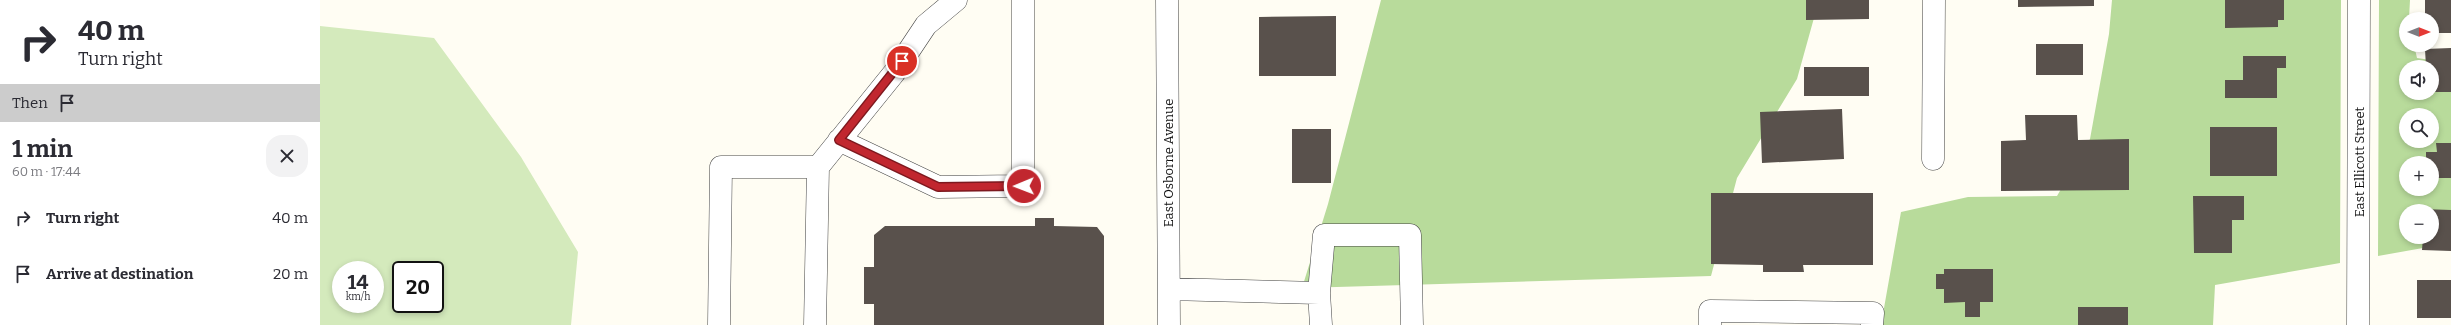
<!DOCTYPE html>
<meta charset="utf-8">
<style>
:root{--surface:#fff;--page:#f2f2f3;--text:#2b2b33;--muted:#7c7c81}
body{margin:0;font-family:Bitter,serif;background:var(--page);color:var(--text);height:100vh;display:flex;flex-direction:column;font-size:15px;white-space:nowrap}
*{box-sizing:border-box;margin:0}
p{font-size:13px;color:var(--muted)}
.icon{flex:none;width:22px;height:22px;fill:none;stroke:currentColor;stroke-width:2;stroke-linecap:round;stroke-linejoin:round}
.map{position:relative;flex:1;overflow:hidden}
.side{display:flex;flex-direction:column;background:var(--surface);width:320px}
.side>*{flex:none}
.top-card{background:#fff;color:var(--text);overflow:hidden}
.needle{width:26px;rotate:90deg}
.fabs{position:absolute;left:2079px;top:12px;display:grid;gap:8px}
.fabs a{display:grid;place-items:center;width:40px;height:40px;border-radius:50%;background:var(--surface);box-shadow:0 2px 6px #0003;font-size:20px}
.speed{position:absolute;left:12px;top:261px;display:flex;gap:8px;font-size:20px;font-weight:700;text-align:center}
.speed>*{display:grid;place-content:center;width:52px;height:52px;border-radius:50%;background:var(--surface);box-shadow:0 2px 6px #0003;line-height:1}
.speed small{font-size:10px;font-weight:400}
.speed .limit{border:2px solid #111;border-radius:6px;background:#fff;color:#111}
.pin{position:absolute;display:grid;place-items:center;width:34px;height:34px;color:#fff;margin:-17px;border:2px solid #fff;border-radius:50%;box-shadow:0 1px 4px #0007}
.me{position:absolute;width:44px;margin:-22px;rotate:269deg;stroke-linejoin:round;filter:drop-shadow(0 0 3px #0008)}
.turn{display:flex;align-items:center;gap:14px;height:84px;padding:0 12px;font-size:18px}
.turn .icon{width:52px;height:52px;stroke-width:2.5}
.turn b{display:block;font-size:28px;line-height:34px}
.then{display:flex;align-items:center;height:38px;padding:0 12px;background:#0003;gap:8px;font-size:15px}
.round{display:grid;place-items:center;flex:none;width:42px;height:42px;border-radius:16px;background:var(--page)}
.head{display:flex;align-items:center;justify-content:space-between;height:68px;padding:0 12px}
h1{font-size:24px;font-weight:700;line-height:30px}
ul{padding:0;list-style:none}
li{display:flex;align-items:center;gap:12px;height:56px;padding:0 12px}
li div{flex:1}
li b{display:block;font-size:15px}
li em{font-style:normal}
main{display:flex;flex:1;min-height:0}
.map>svg:first-child{display:block}
</style>
<main>
<section class="side">
<div class="top-card">
<div class="turn"><svg class="icon" aria-label="right" viewBox="0 0 24 24"><path d="M7 20v-9h11M14 6l5 5-5 5"/></svg><div><b>40 m</b>Turn right</div></div>
<div class="then">Then<svg class="icon" aria-label="arrive" viewBox="0 0 24 24"><path d="M6 21V4h12l-3 4 3 4H6"/></svg></div>
</div>
<div class="head"><div><h1>1 min</h1><p>60 m · 17:44</p></div><a class="round"><svg class="icon" aria-label="close" viewBox="0 0 24 24"><path d="M6 6l12 12M18 6L6 18"/></svg></a></div>
<ul>
<li><svg class="icon" aria-label="right" viewBox="0 0 24 24"><path d="M7 20v-9h11M14 6l5 5-5 5"/></svg><div><b>Turn right</b></div><em>40 m</em></li>
<li><svg class="icon" aria-label="arrive" viewBox="0 0 24 24"><path d="M6 21V4h12l-3 4 3 4H6"/></svg><div><b>Arrive at destination</b></div><em>20 m</em></li>
</ul>
</section>
<div class="map">
<svg width="2131" height="325" viewBox="0 0 2131 325">
<rect width="100%" height="100%" fill="#fffdf3"/>
<path fill="#d4eabc" fill-rule="evenodd" d="M 0,26 L 114,38 L 201,157 L 258,252 L 251,325 L 0,325 ZM 21,270 L 55,270 L 55,304 L 21,304 ZM 81,270 L 115,270 L 115,304 L 81,304 Z"/>
<path fill="#b8db9b" fill-rule="evenodd" d="M 1061,0 L 1499,0 L 1477,79 L 1417,178 L 1391,276 L 982,288 L 1008,204 Z
M 1792,0 L 2021,0 L 2020,263 L 1895,285 L 1893,325 L 1561,325 L 1581,212 L 1648,197 L 1737,196 L 1770,139 L 1789,34 Z
M 2059,0 L 2090,0 L 2089,19 L 2086,19 L 2086,45 L 2094,45 L 2097,58 L 2131,63 L 2131,243 L 2058,256 ZM 2086,67 L 2112,67 L 2112,93 L 2086,93 ZM 2086,115 L 2112,115 L 2112,141 L 2086,141 ZM 2086,163 L 2112,163 L 2112,189 L 2086,189 ZM 2086,211 L 2112,211 L 2112,237 L 2086,237 Z"/>
<path fill="#59514c" d="M 1486,0 L 1549,0 L 1549,19 L 1486,20 Z
M 1698,0 L 1774,0 L 1774,6 L 1698,7 Z
M 1905,0 L 1964,0 L 1964,20 L 1958,20 L 1958,27 L 1905,28 Z
M 2105,0 L 2131,0 L 2131,33 L 2112,33 L 2112,19 L 2105,19 Z
M 1016,16 L 1016,76 L 939,76 L 939,17 Z
M 1716,44 L 1763,44 L 1763,75 L 1716,75 Z
M 2131,48 L 2131,92 L 2112,92 L 2112,67 L 2106,67 L 2105,49 Z
M 1923,56 L 1966,56 L 1966,68 L 1957,68 L 1957,98 L 1905,98 L 1905,80 L 1923,80 Z
M 1484,67 L 1549,67 L 1549,96 L 1484,96 Z
M 1522,109 L 1524,159 L 1442,163 L 1440,112 Z
M 1705,115 L 1757,115 L 1758,140 L 1809,139 L 1809,190 L 1681,191 L 1681,141 L 1706,140 Z
M 1890,127 L 1957,127 L 1957,176 L 1890,176 Z
M 972,129 L 1011,129 L 1011,183 L 972,183 Z
M 2116,143 L 2131,143 L 2131,178 L 2112,178 L 2112,163 L 2106,163 L 2106,152 L 2117,152 Z
M 1391,193 L 1553,193 L 1553,265 L 1483,265 L 1484,272 L 1443,272 L 1443,265 L 1391,264 Z
M 1873,196 L 1924,196 L 1924,220 L 1912,220 L 1912,253 L 1874,253 Z
M 2103,209 L 2131,210 L 2131,251 L 2102,250 L 2103,237 L 2112,237 L 2112,211 L 2103,211 Z
M 715,218 L 734,218 L 734,226 L 777,227 L 784,236 L 784,325 L 554,325 L 554,304 L 544,304 L 544,267 L 554,267 L 554,235 L 565,226 L 715,226 Z
M 1624,269 L 1673,269 L 1673,302 L 1660,302 L 1660,317 L 1645,317 L 1645,302 L 1624,303 L 1624,289 L 1616,289 L 1616,274 L 1624,274 Z
M 2097,280 L 2131,280 L 2131,318 L 2097,318 Z
M 1758,307 L 1808,307 L 1808,325 L 1758,325 Z"/>
<g fill="none" stroke-linecap="round" stroke-linejoin="round">
<defs>
<path id="minor" d="M 847,0 L 849,325
M 519,140 L 618,187 L 703,186 L 703,0
M 1613,159 L 1614,0
M 849,289 L 999,293
M 399,325 L 401,167 L 498,167 L 574,73 L 606,25 L 636,0
M 495,325 L 498,167
M 1001,325 L 999,293 L 1004,235 L 1090,235 L 1092,325
M 1390,325 L 1390,311 L 1553,313 L 1552,325
M 2038,325 L 2039,0"/>
</defs>
<use href="#minor" stroke="#434343" stroke-width="23"/>
<use href="#minor" stroke="#fff" stroke-width="22"/>
</g>
<g fill="none" stroke-linecap="round" stroke-linejoin="round">
<defs>
<path id="route" d="M 582,61 L 519,140 L 618,187 L 704,186"/>
</defs>
<use href="#route" stroke="#7d191f" stroke-width="10"/>
<use href="#route" stroke="#c1272f" stroke-width="7"/>
</g>
<g text-anchor="middle" stroke-width="4" stroke-linejoin="round" paint-order="stroke">
<g font-size="13" fill="#101010" stroke="#fff">
<text transform="translate(2039 162) rotate(-90)" y="5">East Ellicott Street</text>
<text transform="translate(848 163) rotate(-90)" y="5">East Osborne Avenue</text>
</g>
</g>
</svg>
<div class="fabs">
<a><svg class="needle" viewBox="-14 -14 28 28"><path d="M0-13l5 13h-10z" fill="#e53935"/><path d="M0 13l5-13h-10z" fill="#7c7c81"/></svg></a>
<a><svg class="icon" aria-label="sound" viewBox="0 0 24 24"><path d="M4 9h4l5-4v14l-5-4H4zM17 9q2 3 0 6"/></svg></a>
<a><svg class="icon" aria-label="search" viewBox="0 0 24 24"><circle cx="10" cy="10" r="6"/><path d="M15 15l6 6"/></svg></a>
<a>+</a>
<a>−</a>
</div>
<div class="speed"><div>14<small>km/h</small></div><div class="limit">20</div></div>
<div class="pin" style="left:582px;top:61px;background:#d93025"><svg class="icon" aria-label="arrive" viewBox="0 0 24 24"><path d="M6 21V4h12l-3 4 3 4H6"/></svg></div>
<svg class="me" style="left:704px;top:186px" viewBox="-20 -20 40 40"><circle r="17" fill="#c1272f" stroke="#fff" stroke-width="3"/><path d="M0-11L8 9 0 5-8 9z" fill="#fff"/></svg>
</div>
</main>
